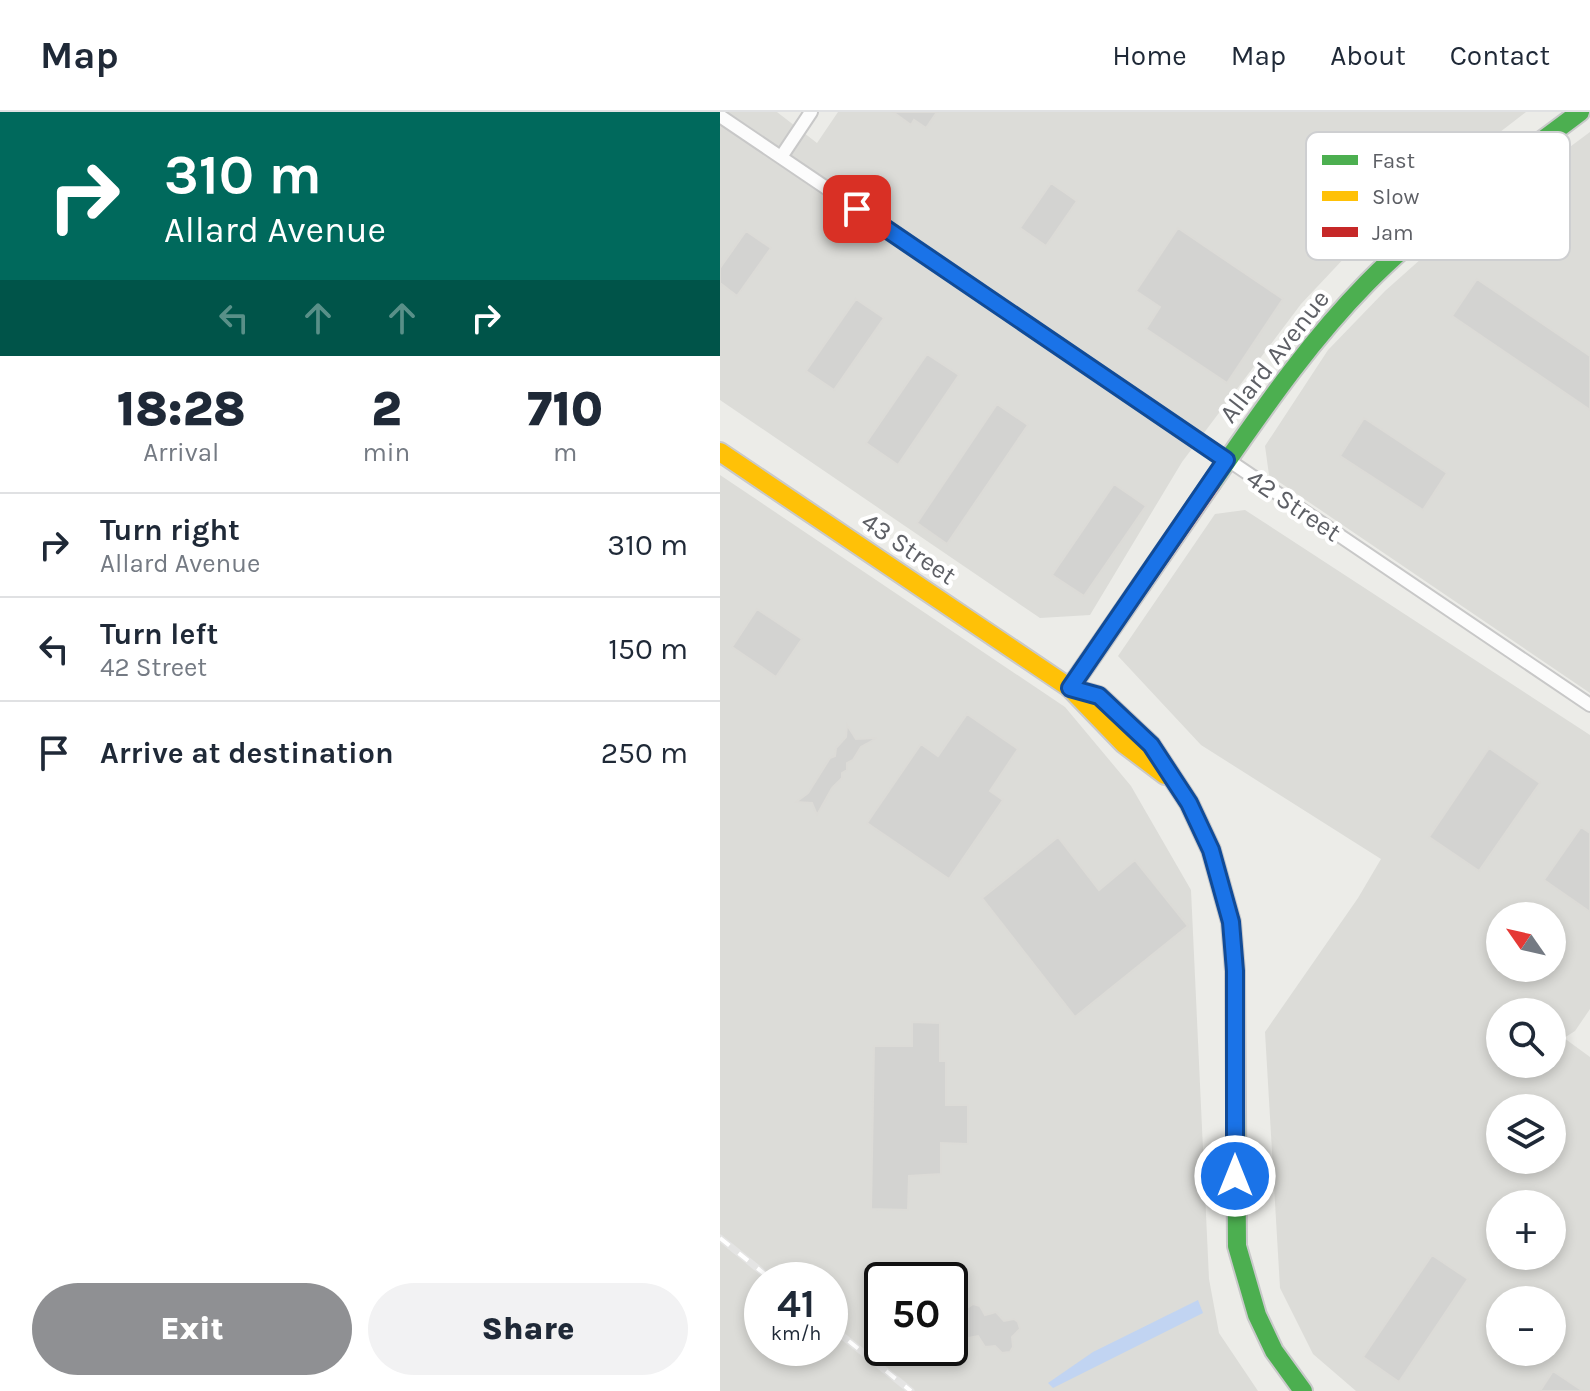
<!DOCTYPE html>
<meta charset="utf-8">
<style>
:root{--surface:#fff;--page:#f2f2f3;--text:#1f2937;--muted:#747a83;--line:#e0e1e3;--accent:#8f9093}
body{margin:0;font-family:Karla,sans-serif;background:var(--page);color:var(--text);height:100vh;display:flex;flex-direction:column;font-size:30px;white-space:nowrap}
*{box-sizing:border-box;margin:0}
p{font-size:26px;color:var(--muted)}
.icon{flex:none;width:44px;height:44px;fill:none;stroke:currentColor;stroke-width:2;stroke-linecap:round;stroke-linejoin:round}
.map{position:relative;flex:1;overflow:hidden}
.drawer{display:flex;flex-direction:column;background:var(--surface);width:720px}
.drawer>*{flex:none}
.hud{background:#00695c;color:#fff;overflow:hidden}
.needle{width:52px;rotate:304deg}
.buttons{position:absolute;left:766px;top:790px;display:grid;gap:16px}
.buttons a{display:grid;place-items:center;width:80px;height:80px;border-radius:50%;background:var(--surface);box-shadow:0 4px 12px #0003;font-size:40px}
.speed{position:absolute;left:24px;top:1150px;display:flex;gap:16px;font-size:40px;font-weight:700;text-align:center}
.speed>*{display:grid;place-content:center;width:104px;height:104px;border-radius:50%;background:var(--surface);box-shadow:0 4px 12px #0003;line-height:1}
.speed small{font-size:20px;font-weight:400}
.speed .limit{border:4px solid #111;border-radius:12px;background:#fff;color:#111}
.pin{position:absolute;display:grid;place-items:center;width:68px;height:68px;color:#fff;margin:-34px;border-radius:16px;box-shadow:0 4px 12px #0006}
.me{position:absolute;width:88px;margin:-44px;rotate:0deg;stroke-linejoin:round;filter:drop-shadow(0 0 6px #0008)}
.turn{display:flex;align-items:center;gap:28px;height:168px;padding:0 32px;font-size:36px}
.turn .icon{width:104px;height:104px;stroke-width:2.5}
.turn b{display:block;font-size:56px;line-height:68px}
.lanes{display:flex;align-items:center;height:76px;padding:0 32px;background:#0003;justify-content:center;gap:40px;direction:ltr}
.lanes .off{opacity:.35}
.eta{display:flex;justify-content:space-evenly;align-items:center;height:136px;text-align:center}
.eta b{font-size:48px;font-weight:800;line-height:56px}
.cta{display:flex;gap:16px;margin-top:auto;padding:16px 32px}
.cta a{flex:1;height:92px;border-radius:48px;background:var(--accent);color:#fff;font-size:32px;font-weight:800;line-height:92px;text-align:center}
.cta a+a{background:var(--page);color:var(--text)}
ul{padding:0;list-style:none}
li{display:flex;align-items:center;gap:24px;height:104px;padding:0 32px;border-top:2px solid var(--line)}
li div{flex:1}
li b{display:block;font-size:30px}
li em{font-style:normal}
header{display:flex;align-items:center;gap:48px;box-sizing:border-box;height:112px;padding:0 40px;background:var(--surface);border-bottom:2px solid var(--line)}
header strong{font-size:38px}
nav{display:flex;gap:44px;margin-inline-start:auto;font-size:28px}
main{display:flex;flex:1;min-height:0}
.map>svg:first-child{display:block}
</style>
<header>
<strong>Map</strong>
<nav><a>Home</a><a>Map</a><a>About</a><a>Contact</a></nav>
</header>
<main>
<section class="drawer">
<div class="hud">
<div class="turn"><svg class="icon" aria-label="right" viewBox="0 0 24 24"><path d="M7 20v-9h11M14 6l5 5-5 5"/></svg><div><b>310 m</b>Allard Avenue</div></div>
<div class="lanes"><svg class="icon off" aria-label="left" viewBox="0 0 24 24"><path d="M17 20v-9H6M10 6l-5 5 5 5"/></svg><svg class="icon off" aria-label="ahead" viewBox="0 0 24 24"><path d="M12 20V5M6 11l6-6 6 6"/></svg><svg class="icon off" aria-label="ahead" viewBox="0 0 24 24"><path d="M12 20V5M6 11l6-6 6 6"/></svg><svg class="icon" aria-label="right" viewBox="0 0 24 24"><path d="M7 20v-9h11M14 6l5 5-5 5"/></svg></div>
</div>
<div class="eta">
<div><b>18:28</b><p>Arrival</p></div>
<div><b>2</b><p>min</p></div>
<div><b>710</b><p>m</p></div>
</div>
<ul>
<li><svg class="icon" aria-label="right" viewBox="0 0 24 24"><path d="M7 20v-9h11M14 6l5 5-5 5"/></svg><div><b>Turn right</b><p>Allard Avenue</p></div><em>310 m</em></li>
<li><svg class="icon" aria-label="left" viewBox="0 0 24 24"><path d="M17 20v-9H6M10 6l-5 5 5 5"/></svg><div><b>Turn left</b><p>42 Street</p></div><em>150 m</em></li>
<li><svg class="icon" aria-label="arrive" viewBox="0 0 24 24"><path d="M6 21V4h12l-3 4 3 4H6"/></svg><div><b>Arrive at destination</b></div><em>250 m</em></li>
</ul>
<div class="cta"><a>Exit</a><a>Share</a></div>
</section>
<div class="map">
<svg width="870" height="1279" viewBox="0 0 870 1279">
<rect width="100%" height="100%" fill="#ecece8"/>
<path fill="#dcdcd8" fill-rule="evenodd" d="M 0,0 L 57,0 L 97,31 L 118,0 L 806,0 L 645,124 L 581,192 L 462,350 L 370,503 L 320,506 L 0,288 Z
M 870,20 L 870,581 L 549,363 L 545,334 L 608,238 L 665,179 L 711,138 Z
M 0,363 L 345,595 L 411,674 L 471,778 L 489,1167 L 499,1221 L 538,1279 L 0,1279 ZM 42,1168 L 110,1168 L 110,1236 L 42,1236 ZM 162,1168 L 230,1168 L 230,1236 L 162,1236 Z
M 525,398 L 870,623 L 870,897 L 855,919 L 844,926 L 870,945 L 870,1279 L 636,1279 L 593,1242 L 560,1176 L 545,920 L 638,786 L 661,747 L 481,633 L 398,544 L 495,402 ZM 780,804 L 832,804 L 832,856 L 780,856 ZM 780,900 L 832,900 L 832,952 L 780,952 ZM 780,996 L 832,996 L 832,1048 L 780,1048 ZM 780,1092 L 832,1092 L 832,1144 L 780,1144 ZM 780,1188 L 832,1188 L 832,1240 L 780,1240 Z"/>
<path fill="#c1d4f2" d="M 478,1188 L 483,1201 L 333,1276 L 328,1271 L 373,1240 Z"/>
<path fill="#d3d3d1" stroke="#dcdbd7" stroke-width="2" d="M 173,0 L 217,0 L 206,16 L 194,8 L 191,13 Z
M 331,71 L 357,89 L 326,134 L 300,116 Z
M 458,116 L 563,187 L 507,271 L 426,217 L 440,195 L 416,179 Z
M 26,119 L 51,136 L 17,184 L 0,171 L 0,156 Z
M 757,167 L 870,244 L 870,298 L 732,204 Z
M 136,187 L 164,206 L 114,278 L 86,259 Z
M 207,242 L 239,263 L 178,353 L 146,331 Z
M 277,292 L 308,313 L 227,432 L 197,411 Z
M 644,306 L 727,361 L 703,398 L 620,344 Z
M 394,372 L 426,394 L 364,484 L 332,463 Z
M 37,497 L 82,527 L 56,565 L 12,535 Z
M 247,602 L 298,637 L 270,679 L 283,688 L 229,767 L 147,711 L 201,632 L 218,644 Z
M 127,613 L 136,627 L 157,626 L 141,635 L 133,648 L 127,651 L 127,658 L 122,661 L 122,666 L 112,676 L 97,703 L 92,691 L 76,690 L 88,681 L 110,646 L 115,644 L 116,636 L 126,625 Z
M 769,636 L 820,671 L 759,759 L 709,725 Z
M 861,715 L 870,721 L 870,800 L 824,768 Z
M 338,725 L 379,778 L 415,748 L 468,814 L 355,905 L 262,786 Z
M 192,910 L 220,911 L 220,949 L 226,949 L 226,993 L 248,993 L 248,1032 L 221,1031 L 221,1062 L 189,1064 L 188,1098 L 151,1097 L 154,934 L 192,934 Z
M 712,1143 L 748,1167 L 679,1270 L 643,1245 Z
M 253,1192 L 260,1194 L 265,1203 L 276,1200 L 284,1209 L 294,1207 L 298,1210 L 300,1217 L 292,1225 L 293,1235 L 290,1240 L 282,1241 L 275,1234 L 265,1235 L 258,1224 L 248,1226 L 240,1222 L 240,1214 L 248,1207 L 247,1196 Z
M 833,1259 L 863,1279 L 820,1279 Z"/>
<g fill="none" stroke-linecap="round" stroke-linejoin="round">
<defs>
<path id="street" d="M 0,4 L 870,593
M 61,45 L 91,0"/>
<path id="fast" d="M 491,372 C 540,302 587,232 647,171 C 711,106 788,55 860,0
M 350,576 L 379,584 L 431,633 L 469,691 L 491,738 L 511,810 L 515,859 L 517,1134 L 537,1203 L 554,1239 L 583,1279"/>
<path id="slow" d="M 0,340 L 350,576 L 404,632 L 445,663"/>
<path id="jam" d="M 350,576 L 491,372"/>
</defs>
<use href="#street" stroke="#c8c8c8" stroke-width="16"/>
<use href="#fast" stroke="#c9c9ca" stroke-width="22"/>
<use href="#slow" stroke="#c9c9ca" stroke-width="22"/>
<use href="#jam" stroke="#c9c9ca" stroke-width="22"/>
<use href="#street" stroke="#fcfcfc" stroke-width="12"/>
<use href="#fast" stroke="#4caf50" stroke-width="18"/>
<use href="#slow" stroke="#ffc107" stroke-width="18"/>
<use href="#jam" stroke="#c62828" stroke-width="18"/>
<defs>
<path id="rail" d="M 0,1126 L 52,1168
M 110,1214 L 191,1279"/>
</defs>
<use href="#rail" stroke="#e4e4e3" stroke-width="7"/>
<use href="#rail" stroke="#fff" stroke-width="4" stroke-dasharray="12" stroke-linecap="butt"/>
</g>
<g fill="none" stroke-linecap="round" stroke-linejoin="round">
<defs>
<path id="route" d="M 137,97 L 506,348 L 350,576 L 379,584 L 431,633 L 469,691 L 491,738 L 511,810 L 515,859 L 515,1064"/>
</defs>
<use href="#route" stroke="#114b97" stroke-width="20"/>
<use href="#route" stroke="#1a73e8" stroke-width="14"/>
</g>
<g text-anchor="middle" stroke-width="8" stroke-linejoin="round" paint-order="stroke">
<g font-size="26" fill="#5d5f65" stroke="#fff">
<text transform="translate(554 244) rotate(-52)" y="9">Allard Avenue</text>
<text transform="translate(574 393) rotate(34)" y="9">42 Street</text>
<text transform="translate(189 436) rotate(34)" y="9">43 Street</text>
</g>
</g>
<rect x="586" y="20" width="264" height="128" rx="12" fill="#fff" stroke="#cecfd1" stroke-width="2"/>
<rect x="602" y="43" width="36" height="10" fill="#4caf50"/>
<rect x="602" y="79" width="36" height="10" fill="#ffc107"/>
<rect x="602" y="115" width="36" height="10" fill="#c62828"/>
<g font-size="22" fill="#5d5f65">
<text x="652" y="56">Fast</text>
<text x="652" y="92">Slow</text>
<text x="652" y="128">Jam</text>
</g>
</svg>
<div class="buttons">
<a><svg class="needle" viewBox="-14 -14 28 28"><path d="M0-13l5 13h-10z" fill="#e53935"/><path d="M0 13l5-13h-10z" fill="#747a83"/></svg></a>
<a><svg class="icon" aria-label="search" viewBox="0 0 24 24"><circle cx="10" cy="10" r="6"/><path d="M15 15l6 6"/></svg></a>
<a><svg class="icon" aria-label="layers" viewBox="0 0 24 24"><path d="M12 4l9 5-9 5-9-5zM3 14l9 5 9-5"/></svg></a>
<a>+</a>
<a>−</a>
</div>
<div class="speed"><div>41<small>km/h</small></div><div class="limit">50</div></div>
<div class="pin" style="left:137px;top:97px;background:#d93025"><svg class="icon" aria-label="arrive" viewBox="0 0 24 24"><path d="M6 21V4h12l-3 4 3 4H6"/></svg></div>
<svg class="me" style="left:515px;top:1064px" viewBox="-20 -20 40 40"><circle r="17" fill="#1a73e8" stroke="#fff" stroke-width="3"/><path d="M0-11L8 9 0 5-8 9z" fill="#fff"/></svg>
</div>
</main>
